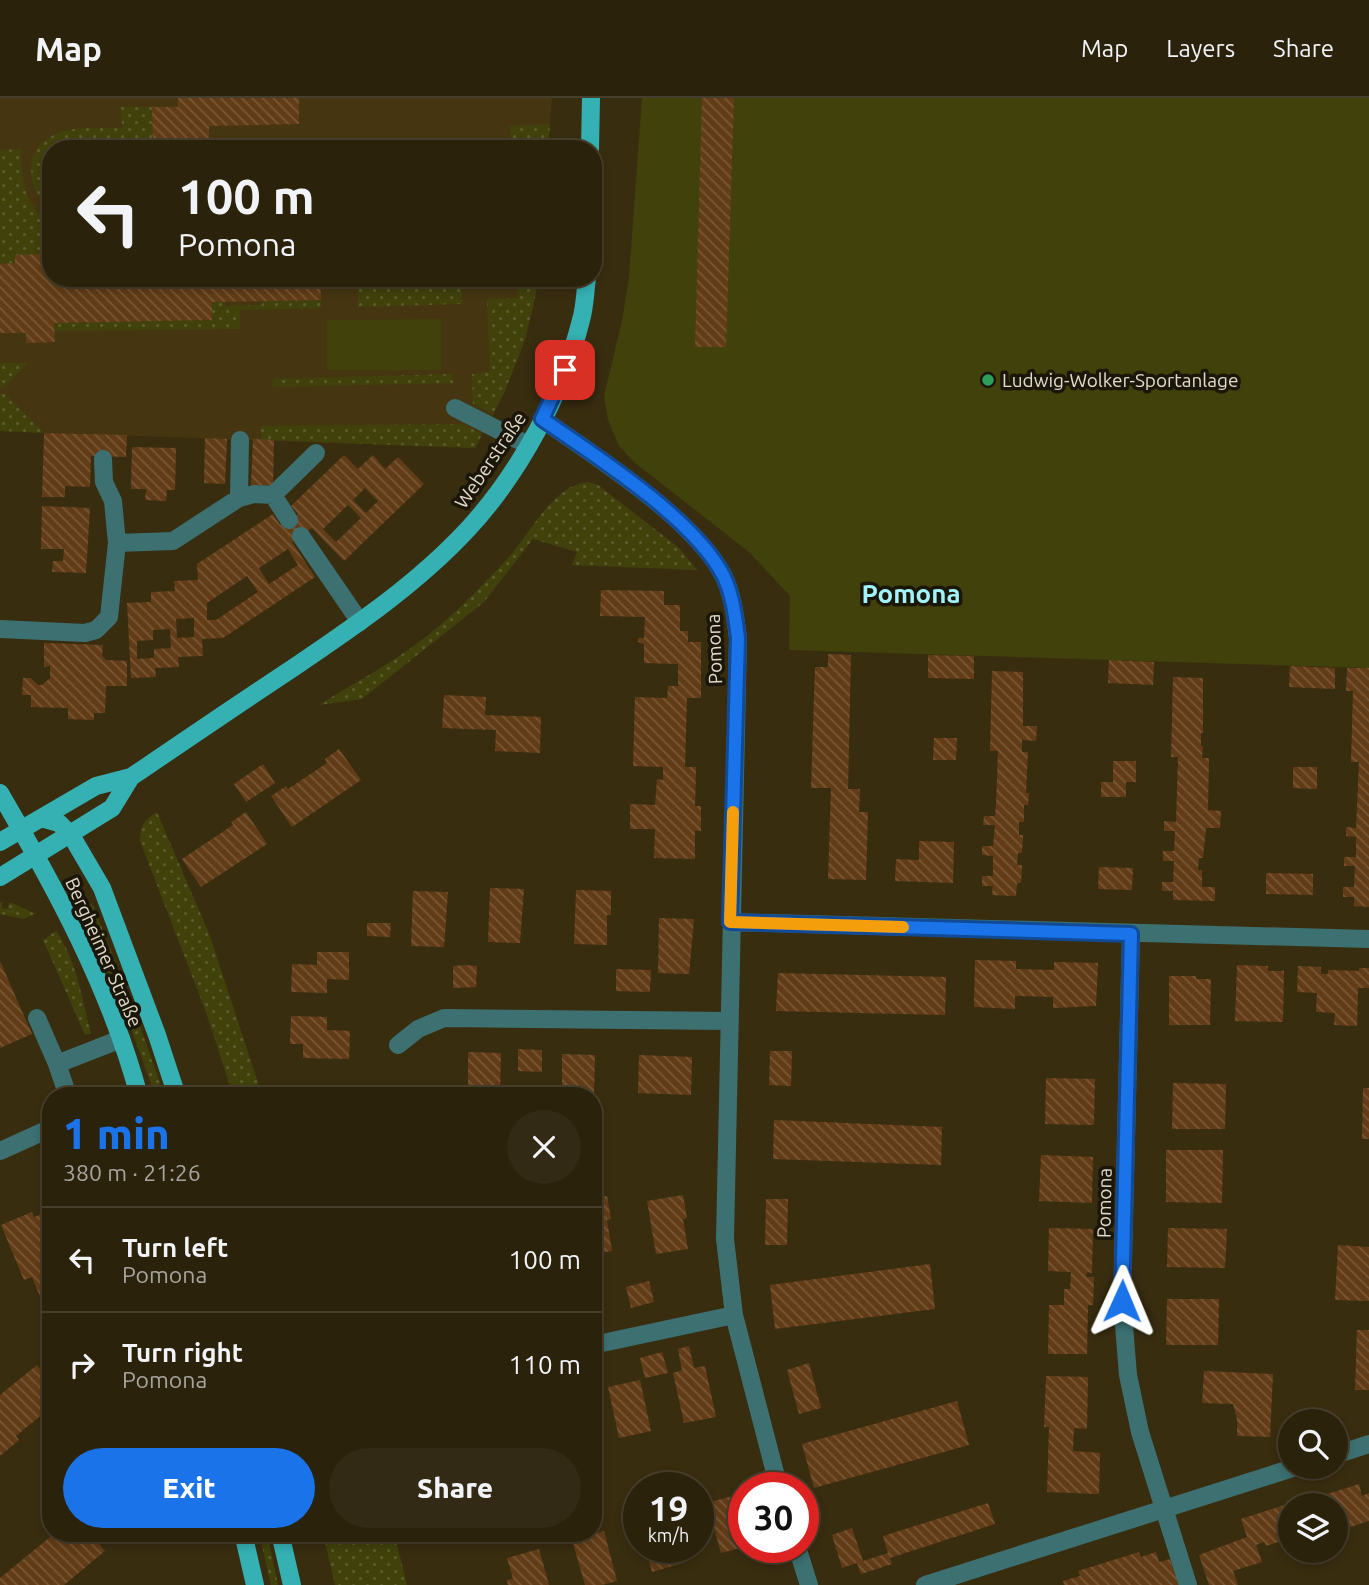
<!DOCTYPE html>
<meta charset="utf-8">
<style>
:root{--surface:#2b220c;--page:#332a15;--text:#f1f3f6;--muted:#a6a49d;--line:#473f2d;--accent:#1a73e8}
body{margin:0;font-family:Ubuntu,sans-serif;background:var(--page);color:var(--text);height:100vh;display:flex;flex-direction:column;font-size:26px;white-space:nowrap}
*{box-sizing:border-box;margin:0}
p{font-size:23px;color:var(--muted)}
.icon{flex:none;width:38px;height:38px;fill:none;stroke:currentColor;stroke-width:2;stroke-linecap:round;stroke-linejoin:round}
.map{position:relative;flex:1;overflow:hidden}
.drawer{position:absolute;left:42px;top:989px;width:560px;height:455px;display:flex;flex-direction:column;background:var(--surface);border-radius:28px;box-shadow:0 4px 10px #0003,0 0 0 2px var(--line)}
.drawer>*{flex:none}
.hud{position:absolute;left:42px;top:42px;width:560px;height:147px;border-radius:28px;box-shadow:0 4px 10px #0003,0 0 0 2px var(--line);background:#2b220c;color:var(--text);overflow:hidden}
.buttons{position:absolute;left:1278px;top:1311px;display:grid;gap:14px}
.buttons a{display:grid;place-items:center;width:70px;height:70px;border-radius:50%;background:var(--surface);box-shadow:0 4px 10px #0003,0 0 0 2px var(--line);font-size:35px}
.speed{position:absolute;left:623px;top:1374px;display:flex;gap:14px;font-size:35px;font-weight:700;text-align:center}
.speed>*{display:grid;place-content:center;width:91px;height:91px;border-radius:50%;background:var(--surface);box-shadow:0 4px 10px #0003,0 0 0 2px var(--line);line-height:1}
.speed small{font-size:18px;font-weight:400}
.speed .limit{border:10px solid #d22;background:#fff;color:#111}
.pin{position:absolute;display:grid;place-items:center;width:60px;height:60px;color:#fff;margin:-30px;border-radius:14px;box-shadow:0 4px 10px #0006}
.me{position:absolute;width:77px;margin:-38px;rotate:1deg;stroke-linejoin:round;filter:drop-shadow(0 0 5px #0008)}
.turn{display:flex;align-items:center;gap:24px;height:147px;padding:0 21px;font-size:32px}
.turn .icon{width:91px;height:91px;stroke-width:2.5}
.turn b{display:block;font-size:49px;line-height:60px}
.round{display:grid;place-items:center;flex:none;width:74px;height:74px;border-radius:37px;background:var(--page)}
.overview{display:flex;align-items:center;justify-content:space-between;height:119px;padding:0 21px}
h1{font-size:42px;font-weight:800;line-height:52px;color:var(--accent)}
.cta{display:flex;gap:14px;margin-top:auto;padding:14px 21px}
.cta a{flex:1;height:80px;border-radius:42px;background:var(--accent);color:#fff;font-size:28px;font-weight:800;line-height:80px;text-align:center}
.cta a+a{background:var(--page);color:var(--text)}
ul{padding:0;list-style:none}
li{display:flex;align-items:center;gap:21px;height:105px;padding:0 21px;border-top:2px solid var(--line)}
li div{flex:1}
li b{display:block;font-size:26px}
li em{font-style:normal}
header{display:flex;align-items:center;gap:42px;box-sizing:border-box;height:98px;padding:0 35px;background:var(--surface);border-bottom:2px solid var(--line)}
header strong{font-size:33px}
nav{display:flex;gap:38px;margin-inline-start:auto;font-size:24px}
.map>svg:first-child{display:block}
</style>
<header>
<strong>Map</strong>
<nav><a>Map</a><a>Layers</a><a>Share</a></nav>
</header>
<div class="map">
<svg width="1369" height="1487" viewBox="0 0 1369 1487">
<defs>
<pattern id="grass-dots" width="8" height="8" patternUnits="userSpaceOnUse" patternTransform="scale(1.75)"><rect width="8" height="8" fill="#40410b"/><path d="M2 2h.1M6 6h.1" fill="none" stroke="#5b5c2d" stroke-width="1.8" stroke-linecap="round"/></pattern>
<pattern id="building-back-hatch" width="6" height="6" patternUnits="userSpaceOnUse" patternTransform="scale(1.75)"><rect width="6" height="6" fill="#623c16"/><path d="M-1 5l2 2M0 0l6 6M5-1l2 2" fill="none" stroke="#785837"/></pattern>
</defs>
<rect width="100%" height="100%" fill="#392d10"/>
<path fill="#453611" d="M 0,0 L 552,0 L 548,51 L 51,51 L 51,180 L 538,180 L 526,240 L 504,296 L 475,350 L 0,333 Z"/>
<path fill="url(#grass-dots)" d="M 121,9 L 152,9 L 153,51 L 51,51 L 51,114 C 25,89 21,48 61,34 C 79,28 102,30 122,30 Z
M 550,26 L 548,51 L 511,51 L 510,28 Z
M 21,51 C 22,82 23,107 51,125 L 51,156 L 16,157 L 15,165 L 0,166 L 0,52 Z
M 517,180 L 538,180 C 532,227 515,274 493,316 L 473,306 L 472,276 L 490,274 L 487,201 L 518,200 Z
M 461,187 L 462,206 L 358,209 L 358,190 Z
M 321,202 L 321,210 L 240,212 L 240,231 L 55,233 L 54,225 L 211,222 L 212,204 L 225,204 L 225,208 L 262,207 L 263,203 Z
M 0,265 L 28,265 L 3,290 L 0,290 Z
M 452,276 L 453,285 L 273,289 L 273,281 Z
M 0,296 L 5,296 L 44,335 L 0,333 Z
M 463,326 L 482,336 L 475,350 L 261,342 L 261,328 Z
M 589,384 L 598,387 L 679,450 L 697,472 L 572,467 L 577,454 L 533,441 L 484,504 L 362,601 L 319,607 C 351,587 385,569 415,547 C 450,522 480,490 509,459 C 531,434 554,386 589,384 Z
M 157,714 L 210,838 L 262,997 L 233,997 L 206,914 L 140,743 C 140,728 144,722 157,714 Z
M 0,804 L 2,804 L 2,810 L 8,811 L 9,805 L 12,805 L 36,816 L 23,821 L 0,816 Z
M 92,805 L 132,905 L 164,997 L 155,997 L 123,908 L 81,812 Z
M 56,833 C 77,863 82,901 91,936 L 85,937 L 43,842 Z
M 259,1435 L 267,1435 L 278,1487 L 271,1487 Z
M 323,1435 L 394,1435 L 407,1487 L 335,1487 Z"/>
<path fill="#40410b" d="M 642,0 L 1369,0 L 1369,570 L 789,552 L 790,498 L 749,454 L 635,365 L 619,348 L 608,322 L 604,298 L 622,223 L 629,179 Z
M 441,221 L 441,272 L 327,272 L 327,222 Z"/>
<path fill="url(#building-back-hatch)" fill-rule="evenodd" d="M 178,0 L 299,0 L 299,26 L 209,28 L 209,51 L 153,51 L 152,9 L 178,9 Z
M 702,0 L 734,0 L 726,249 L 695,249 Z
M 51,156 L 51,180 L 320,180 L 321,202 L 212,204 L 212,222 L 54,225 L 55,244 L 26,245 L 26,235 L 0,235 L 0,166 L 15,165 L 15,157 Z
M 44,335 L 127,337 L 126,359 L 91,358 L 90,389 L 65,388 L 65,399 L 42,399 Z
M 205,340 L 227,341 L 225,386 L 204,385 Z
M 253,341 L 274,342 L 273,388 L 251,387 Z
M 132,349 L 176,350 L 175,392 L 167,392 L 166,403 L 145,402 L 146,391 L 131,391 Z
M 344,357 L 358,371 L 373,357 L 385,371 L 398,359 L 424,386 L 344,463 L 312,430 L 292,444 L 315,479 L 223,540 L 202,541 L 203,558 L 178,559 L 179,569 L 155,570 L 156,579 L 131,580 L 127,505 L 151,504 L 151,494 L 175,493 L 174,483 L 198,482 L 197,466 L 273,416 L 280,427 L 298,416 L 291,408 ZM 365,390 L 378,403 L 366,415 L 353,402 ZM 348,407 L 361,420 L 336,444 L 323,431 ZM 288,451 L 298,467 L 269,486 L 259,470 ZM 247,478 L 258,494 L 216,522 L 207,522 L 207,505 ZM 194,520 L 194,539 L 177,540 L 176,521 ZM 170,531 L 171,550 L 154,551 L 154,560 L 137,561 L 137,543 L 153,542 L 153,532 Z
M 42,408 L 90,410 L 86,475 L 52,474 L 53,463 L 63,463 L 64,451 L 41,451 Z
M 601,492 L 664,493 L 664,507 L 680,507 L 680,533 L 688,533 L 688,544 L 701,544 L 701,600 L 687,600 L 685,669 L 696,669 L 695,708 L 701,708 L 701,733 L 695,733 L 695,761 L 654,760 L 655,731 L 630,731 L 630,706 L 655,707 L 657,681 L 663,682 L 663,669 L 633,668 L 635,599 L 667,600 L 668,588 L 678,588 L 678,566 L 644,565 L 644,546 L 638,544 L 638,540 L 644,540 L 645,519 L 600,518 Z
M 44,545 L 103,547 L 102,558 L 106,562 L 127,563 L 127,588 L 106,588 L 105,615 L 94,615 L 94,622 L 68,621 L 68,610 L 31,609 L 31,597 L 22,597 L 23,580 L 31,580 L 38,587 L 42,587 L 50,580 L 50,568 L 44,569 Z
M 828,556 L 851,557 L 848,691 L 860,691 L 859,714 L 868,714 L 866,782 L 828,781 L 831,690 L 811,690 L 815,569 L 828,569 Z
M 928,557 L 974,558 L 974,581 L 928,580 Z
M 1109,562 L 1154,564 L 1153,587 L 1108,585 Z
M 1290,568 L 1335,570 L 1335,591 L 1289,589 Z
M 1347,570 L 1369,570 L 1369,809 L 1354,808 L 1354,799 L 1343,799 L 1343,789 L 1354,789 L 1355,768 L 1344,768 L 1344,759 L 1356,759 L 1356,739 L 1346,738 L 1346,729 L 1356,730 L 1359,664 L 1351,664 L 1353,593 L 1346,593 Z
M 992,573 L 1023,574 L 1023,628 L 1037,628 L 1036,643 L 1022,642 L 1022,654 L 1028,654 L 1026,695 L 1029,695 L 1028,707 L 1024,707 L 1024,724 L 1019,724 L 1019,737 L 1023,737 L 1022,755 L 1018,755 L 1017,767 L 1022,767 L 1021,785 L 1017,785 L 1016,798 L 992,797 L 993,788 L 982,788 L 982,778 L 993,778 L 993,758 L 982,757 L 982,748 L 993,748 L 995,727 L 983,727 L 984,718 L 995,718 L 996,706 L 998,653 L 990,653 Z
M 1173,579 L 1203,580 L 1203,635 L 1201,635 L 1201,648 L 1203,648 L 1202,660 L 1209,660 L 1208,712 L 1221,713 L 1220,730 L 1206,730 L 1203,760 L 1199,760 L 1198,772 L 1202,772 L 1202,789 L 1215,789 L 1215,803 L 1173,802 L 1173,793 L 1162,793 L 1162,784 L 1173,784 L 1174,763 L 1163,763 L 1163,753 L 1174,753 L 1175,733 L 1164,733 L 1164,723 L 1176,724 L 1178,659 L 1171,659 Z
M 444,597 L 486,599 L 485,617 L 541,619 L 540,655 L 495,653 L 496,632 L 442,630 Z
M 934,640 L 957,640 L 956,662 L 933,662 Z
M 339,651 L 361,682 L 292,729 L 271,698 L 286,688 L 288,691 L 327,665 L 325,661 Z
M 1113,663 L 1136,663 L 1136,684 L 1126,684 L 1126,699 L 1101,699 L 1101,684 L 1113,684 Z
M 263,666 L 275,685 L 246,704 L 234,686 Z
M 1293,669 L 1317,669 L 1317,691 L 1293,690 Z
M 246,714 L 267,746 L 201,789 L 182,761 L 233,727 L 231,724 Z
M 919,743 L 954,744 L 953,785 L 895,783 L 896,761 L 919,762 Z
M 1099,769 L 1133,770 L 1132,792 L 1098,791 Z
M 1266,775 L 1313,776 L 1313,797 L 1266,796 Z
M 490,790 L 524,791 L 520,845 L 488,844 Z
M 576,792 L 611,793 L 611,817 L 607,817 L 607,847 L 574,846 Z
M 413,793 L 448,794 L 444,849 L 411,848 Z
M 659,820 L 694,821 L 689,876 L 658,875 Z
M 367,825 L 391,825 L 390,839 L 367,838 Z
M 317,854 L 349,854 L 349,882 L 327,881 L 327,895 L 291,894 L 292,866 L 317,867 Z
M 975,862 L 1016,863 L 1016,871 L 1054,872 L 1054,864 L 1098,865 L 1096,908 L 1053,910 L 1053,899 L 1015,898 L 1015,911 L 974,909 Z
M 0,863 L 32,936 L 0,950 Z
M 465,867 L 477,868 L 476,889 L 453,890 L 453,868 Z
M 1237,867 L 1268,868 L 1268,873 L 1284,873 L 1283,924 L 1235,923 Z
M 1298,868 L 1321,869 L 1321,876 L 1328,876 L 1328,872 L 1359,873 L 1359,870 L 1369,870 L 1369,890 L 1358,890 L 1357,928 L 1334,927 L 1335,915 L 1316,914 L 1317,895 L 1297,894 Z
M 616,871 L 651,872 L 650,894 L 616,893 Z
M 778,875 L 946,879 L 945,917 L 776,913 Z
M 1169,878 L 1196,878 L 1196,881 L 1211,881 L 1210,927 L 1169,927 Z
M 291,918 L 327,919 L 327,932 L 350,933 L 349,961 L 303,960 L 303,946 L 290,946 Z
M 518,951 L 542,952 L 542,974 L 518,973 Z
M 770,953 L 792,953 L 791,988 L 769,987 Z
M 468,954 L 501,955 L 500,998 L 468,998 Z
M 562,956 L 595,957 L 594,998 L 562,998 Z
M 639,957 L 692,959 L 691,997 L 638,995 Z
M 1046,980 L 1095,981 L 1094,1027 L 1045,1026 Z
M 1173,985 L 1226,986 L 1225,1031 L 1172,1031 Z
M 1363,990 L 1369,990 L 1369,1041 L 1362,1041 Z
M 774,1022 L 942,1029 L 941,1067 L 773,1061 Z
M 1166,1052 L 1223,1052 L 1222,1105 L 1166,1104 Z
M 1041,1057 L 1093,1059 L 1092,1105 L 1039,1103 Z
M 51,1090 L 51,1205 L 44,1208 L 32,1179 L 24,1182 L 1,1127 L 32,1114 L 34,1119 L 49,1113 L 41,1095 Z
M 683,1097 L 687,1120 L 683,1121 L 688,1151 L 656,1156 L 647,1103 Z
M 607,1098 L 611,1121 L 607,1122 L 612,1153 L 593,1156 L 593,1100 Z
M 766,1101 L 788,1101 L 787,1147 L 765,1147 Z
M 1049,1130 L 1093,1131 L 1092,1175 L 1087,1174 L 1086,1179 L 1094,1179 L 1093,1207 L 1088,1207 L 1087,1256 L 1048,1256 L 1049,1207 L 1064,1207 L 1064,1191 L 1070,1191 L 1071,1174 L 1048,1173 Z
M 1168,1130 L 1227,1131 L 1225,1170 L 1167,1169 Z
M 1338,1147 L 1369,1149 L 1369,1203 L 1335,1202 Z
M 930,1166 L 935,1211 L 775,1231 L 770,1187 Z
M 649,1183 L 654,1204 L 631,1210 L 626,1189 Z
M 1167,1201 L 1219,1201 L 1218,1247 L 1166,1247 Z
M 1357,1232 L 1369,1232 L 1369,1292 L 1355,1292 Z
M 689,1248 L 694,1270 L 705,1268 L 716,1319 L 684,1325 L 673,1275 L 682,1272 L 678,1251 Z
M 662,1254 L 668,1275 L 645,1280 L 640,1260 Z
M 809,1265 L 821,1310 L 799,1316 L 787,1272 Z
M 37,1267 L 51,1284 L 51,1309 L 16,1338 L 19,1342 L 0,1358 L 0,1297 Z
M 597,1269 L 602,1292 L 593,1294 L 593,1270 Z
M 1204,1273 L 1273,1276 L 1270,1339 L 1237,1338 L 1237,1321 L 1233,1306 L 1202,1305 Z
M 1046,1278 L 1088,1279 L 1087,1331 L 1074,1330 L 1073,1353 L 1100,1355 L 1099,1396 L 1047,1394 L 1049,1329 L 1044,1329 Z
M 640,1282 L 651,1333 L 619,1340 L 608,1289 Z
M 957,1303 L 969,1347 L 814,1390 L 802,1346 Z
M 1359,1386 L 1362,1398 L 1369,1395 L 1369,1423 L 1335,1434 L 1335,1407 L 1320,1407 L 1318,1399 Z
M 739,1396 L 744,1414 L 744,1449 L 721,1455 L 707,1405 Z
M 1307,1396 L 1311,1407 L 1290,1407 L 1290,1440 L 1266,1448 L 1264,1444 L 1256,1447 L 1262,1464 L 1233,1473 L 1238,1487 L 1209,1487 L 1199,1457 L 1247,1439 L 1241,1421 L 1288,1406 L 1287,1403 Z
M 988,1405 L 995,1426 L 890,1460 L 892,1466 L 861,1476 L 857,1465 L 842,1470 L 832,1437 L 852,1430 L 863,1463 L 888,1455 L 883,1438 Z
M 604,1433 L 617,1483 L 602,1487 L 585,1487 L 572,1442 Z
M 55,1435 L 90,1435 L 105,1453 L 64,1487 L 0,1487 L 0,1480 Z
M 645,1449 L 679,1449 L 683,1465 L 652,1474 Z
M 539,1451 L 549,1487 L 508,1487 L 507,1482 L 513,1481 L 507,1460 Z
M 1139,1454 L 1141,1459 L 1156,1454 L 1159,1464 L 1170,1461 L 1179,1487 L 1064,1487 L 1063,1483 L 1080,1478 L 1078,1473 Z"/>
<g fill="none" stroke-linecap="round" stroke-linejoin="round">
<path stroke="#3c7071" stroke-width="18" d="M 455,310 L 528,347
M 542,321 C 595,358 694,421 723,477 C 733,497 735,518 738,540 L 725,1141 L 734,1217 L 779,1390
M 103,361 L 104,384 L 113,403 L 117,445 L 173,443 L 239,400 L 254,396 L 273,397 L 289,422
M 273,397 L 316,355
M 239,400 L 240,342
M 301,438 L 360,524
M 0,531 L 85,535 L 96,532 L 109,519 L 117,445
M 730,824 L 1369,841
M 1131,836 L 1122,1203 L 1128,1277 L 1140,1334 L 1188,1487
M 37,920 L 57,966 L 68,998
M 398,947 L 418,931 L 444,920 L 728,923
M 57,966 L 121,941
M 0,1053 L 51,1030
M 593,1247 L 734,1217
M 1335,1357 L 1369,1346
M 797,1449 L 809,1487
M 925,1487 L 1299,1368"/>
<path stroke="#35b0b3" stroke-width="18" d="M 590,51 L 591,0
M 0,695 C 56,791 110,890 139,998
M 41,720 L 59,725 L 71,737 L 102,790 L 157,937 L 177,998
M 0,744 L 96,688 L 131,679 L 143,671 C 193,637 243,603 293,570 C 355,528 417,486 468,431 C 519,376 563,295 581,222 C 585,209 585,194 587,180
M 0,779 L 112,710 L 131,679
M 243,1435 L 255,1487
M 280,1435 L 292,1487"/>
</g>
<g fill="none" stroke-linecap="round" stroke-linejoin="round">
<defs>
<path id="route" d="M 565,272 L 542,321 C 596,358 694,421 723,477 C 733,497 735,518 738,540 L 730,824 L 1131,836 L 1122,1203"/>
</defs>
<use href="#route" stroke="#114b97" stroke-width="18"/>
<use href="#route" stroke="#1a73e8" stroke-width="12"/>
<path stroke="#f59e0b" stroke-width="12" d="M 733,714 L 730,824 L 903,829"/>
</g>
<circle fill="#2e9e5b" stroke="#1b160a" stroke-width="2.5" cx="988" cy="282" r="7"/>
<g text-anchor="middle" stroke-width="7" stroke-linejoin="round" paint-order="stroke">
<g font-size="19" fill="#e1dac9" stroke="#1b160a" text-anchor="start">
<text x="1002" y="289">Ludwig-Wolker-Sportanlage</text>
</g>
<g font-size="19" fill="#e1dac9" stroke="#1b160a">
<text transform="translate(490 362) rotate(-56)" y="7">Weberstraße</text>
<text transform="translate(714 551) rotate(-92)" y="7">Pomona</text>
<text transform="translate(104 854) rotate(66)" y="7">Bergheimer Straße</text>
<text transform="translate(1104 1105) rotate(-89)" y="7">Pomona</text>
</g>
<g font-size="26" font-weight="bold" fill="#a1f3fa" stroke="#1b160a">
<text x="911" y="505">Pomona</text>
</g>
</g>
</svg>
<div class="buttons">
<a><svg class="icon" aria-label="search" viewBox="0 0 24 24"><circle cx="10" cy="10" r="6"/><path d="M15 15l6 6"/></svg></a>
<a><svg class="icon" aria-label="layers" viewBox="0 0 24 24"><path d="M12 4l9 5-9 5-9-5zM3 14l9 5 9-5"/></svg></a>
</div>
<div class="speed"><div>19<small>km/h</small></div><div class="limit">30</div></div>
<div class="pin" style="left:565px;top:272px;background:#d93025"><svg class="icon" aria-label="arrive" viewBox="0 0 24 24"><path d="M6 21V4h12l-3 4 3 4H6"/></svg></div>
<svg class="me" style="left:1122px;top:1203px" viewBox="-20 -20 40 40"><path d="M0-17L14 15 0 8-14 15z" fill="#1a73e8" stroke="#fff" stroke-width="4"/></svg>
<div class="hud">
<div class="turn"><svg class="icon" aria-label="left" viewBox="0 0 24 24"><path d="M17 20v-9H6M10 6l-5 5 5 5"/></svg><div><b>100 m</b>Pomona</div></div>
</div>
<section class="drawer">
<div class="overview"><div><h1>1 min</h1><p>380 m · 21:26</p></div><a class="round"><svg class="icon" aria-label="close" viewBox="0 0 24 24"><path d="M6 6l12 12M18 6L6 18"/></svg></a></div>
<ul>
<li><svg class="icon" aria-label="left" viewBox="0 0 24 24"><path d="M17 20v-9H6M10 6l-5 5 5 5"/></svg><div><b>Turn left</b><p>Pomona</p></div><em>100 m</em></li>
<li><svg class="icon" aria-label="right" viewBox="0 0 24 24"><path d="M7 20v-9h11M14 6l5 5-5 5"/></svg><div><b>Turn right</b><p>Pomona</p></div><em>110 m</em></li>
</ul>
<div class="cta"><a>Exit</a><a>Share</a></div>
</section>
</div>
